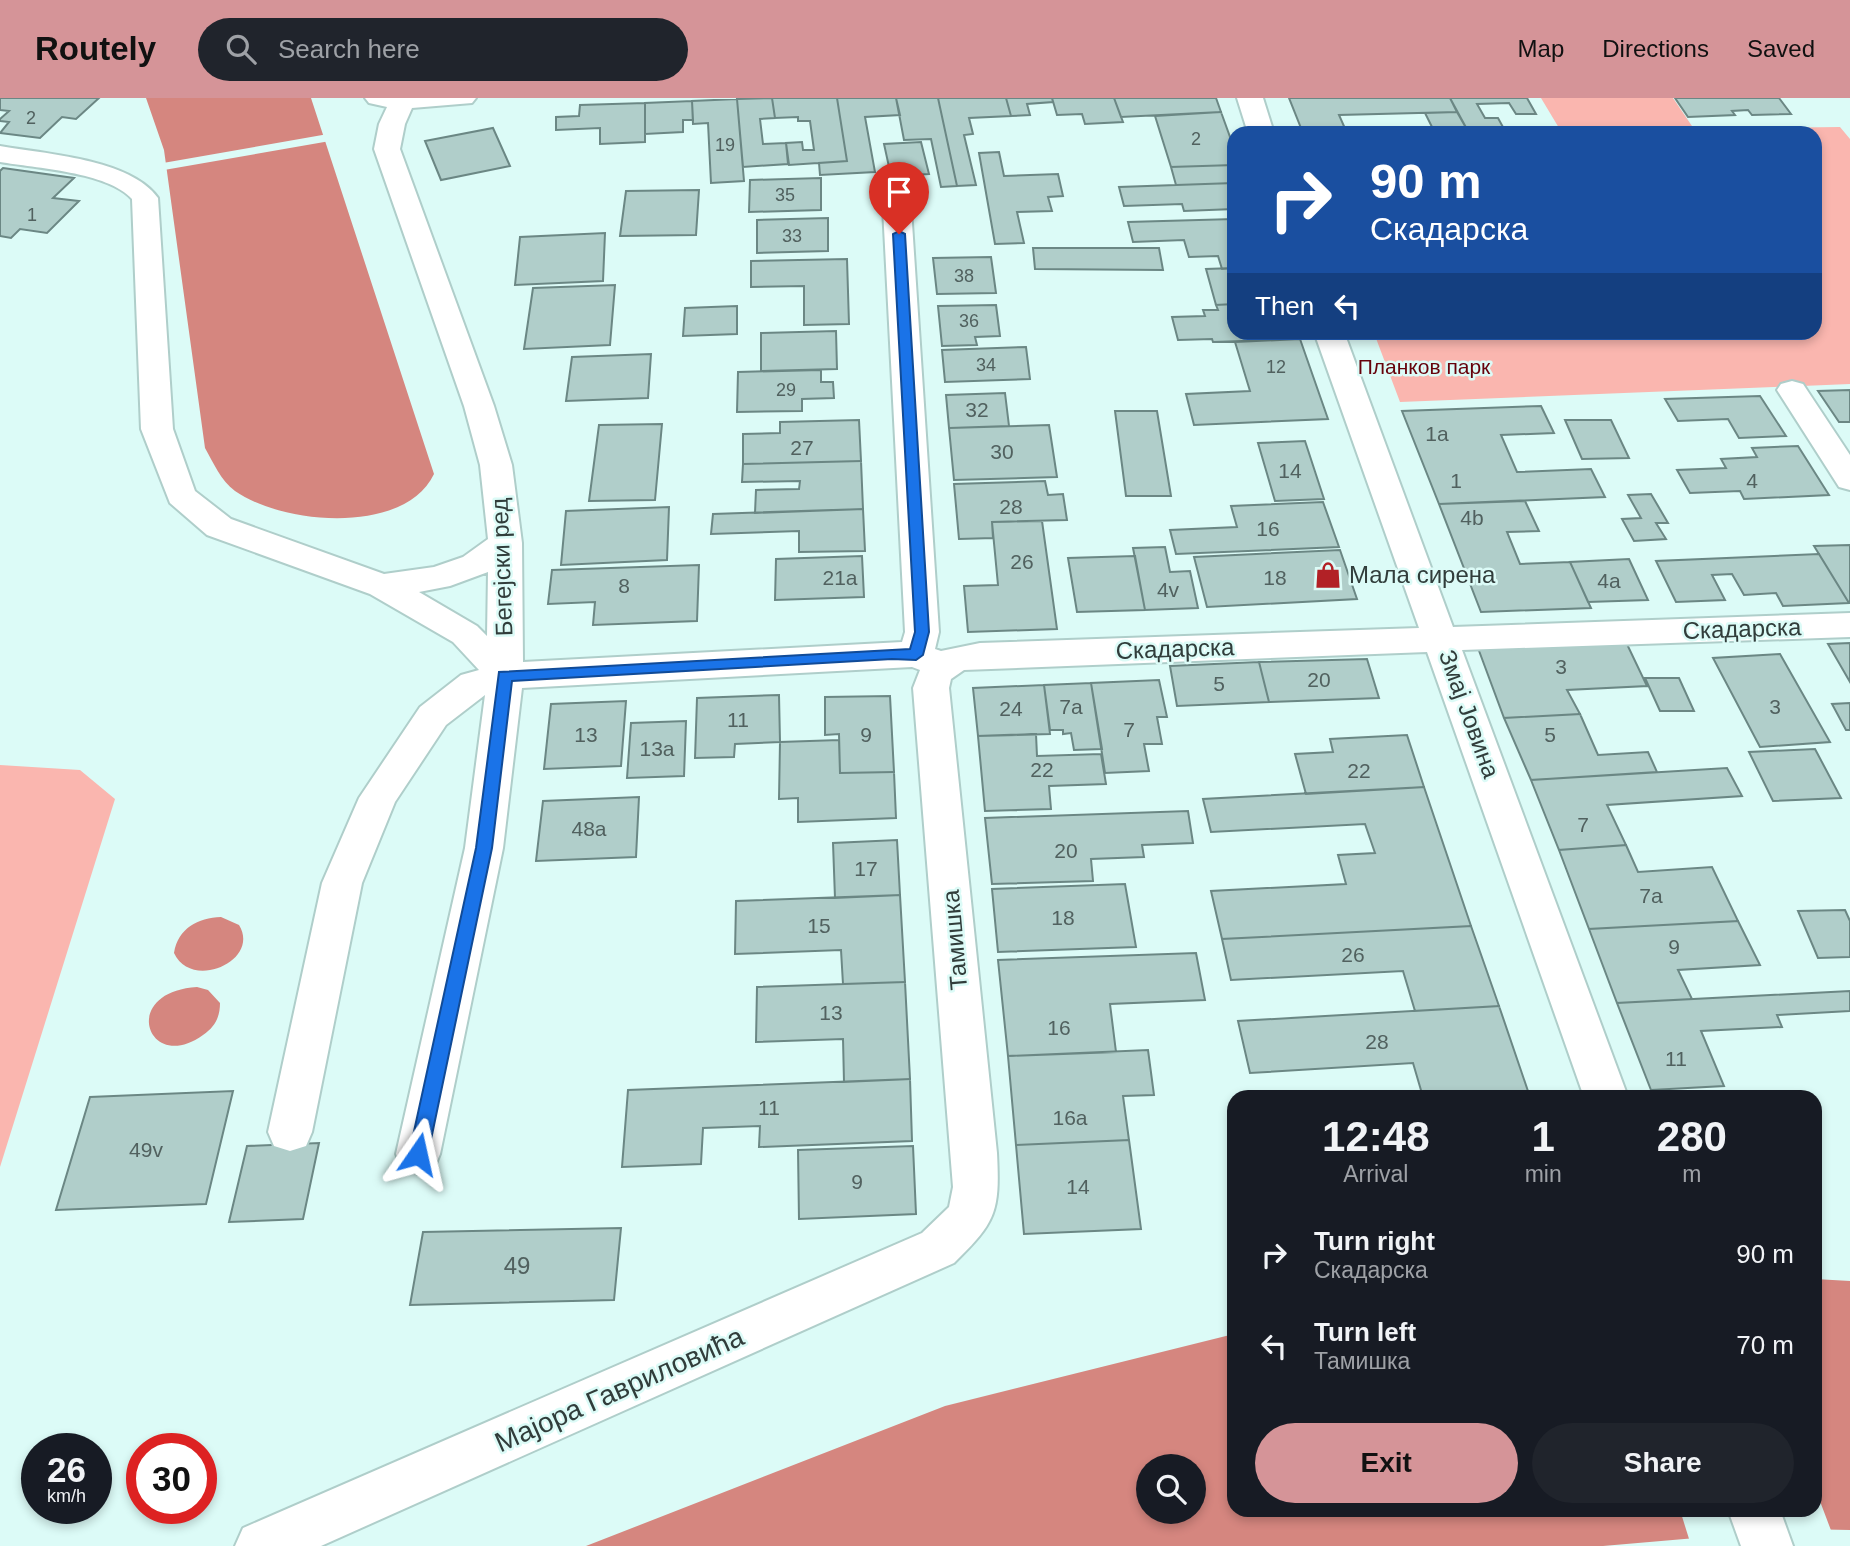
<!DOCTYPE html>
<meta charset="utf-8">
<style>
:root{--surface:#171b24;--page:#20242c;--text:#f1f3f6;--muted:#9ea1a6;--accent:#d59498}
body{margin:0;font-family:Helvetica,sans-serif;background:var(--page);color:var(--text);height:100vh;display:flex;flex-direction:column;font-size:26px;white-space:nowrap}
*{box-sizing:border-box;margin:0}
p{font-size:23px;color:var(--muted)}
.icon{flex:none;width:38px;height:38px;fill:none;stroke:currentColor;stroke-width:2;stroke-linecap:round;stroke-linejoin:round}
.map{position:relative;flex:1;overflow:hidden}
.details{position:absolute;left:1227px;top:992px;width:595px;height:427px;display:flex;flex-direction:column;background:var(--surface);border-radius:21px;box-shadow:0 4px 10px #0003}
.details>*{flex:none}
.banner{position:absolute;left:1227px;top:28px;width:595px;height:214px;border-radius:21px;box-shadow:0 4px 10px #0003;background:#1a4fa0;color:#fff;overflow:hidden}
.fabs{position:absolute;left:1136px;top:1356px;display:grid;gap:14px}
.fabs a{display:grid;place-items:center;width:70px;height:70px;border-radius:50%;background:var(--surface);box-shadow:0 4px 10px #0003;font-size:35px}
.speed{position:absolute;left:21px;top:1335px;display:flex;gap:14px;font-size:35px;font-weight:700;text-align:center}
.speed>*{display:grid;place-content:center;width:91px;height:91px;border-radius:50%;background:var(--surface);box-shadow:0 4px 10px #0003;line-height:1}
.speed small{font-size:18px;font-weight:400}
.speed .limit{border:10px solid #d22;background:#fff;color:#111}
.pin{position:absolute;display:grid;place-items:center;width:60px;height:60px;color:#fff;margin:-72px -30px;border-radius:50% 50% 50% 0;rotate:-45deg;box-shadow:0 0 7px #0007}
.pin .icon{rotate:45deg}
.me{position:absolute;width:77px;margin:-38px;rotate:11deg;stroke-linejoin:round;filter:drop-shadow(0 0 5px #0008)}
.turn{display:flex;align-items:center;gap:24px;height:147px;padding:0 28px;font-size:32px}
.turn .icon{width:91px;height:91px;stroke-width:2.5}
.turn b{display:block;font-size:49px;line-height:60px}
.then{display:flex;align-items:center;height:66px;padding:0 28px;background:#0003;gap:14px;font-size:26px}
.eta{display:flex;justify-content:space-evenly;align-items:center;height:119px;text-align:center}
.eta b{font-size:42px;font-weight:700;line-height:49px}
.primary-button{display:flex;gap:14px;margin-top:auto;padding:14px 28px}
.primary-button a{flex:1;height:80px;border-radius:42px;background:var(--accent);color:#111;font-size:28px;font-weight:700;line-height:80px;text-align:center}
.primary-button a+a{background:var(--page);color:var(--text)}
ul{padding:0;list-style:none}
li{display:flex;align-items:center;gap:21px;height:91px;padding:0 28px}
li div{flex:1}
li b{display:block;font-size:26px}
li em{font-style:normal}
header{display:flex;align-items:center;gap:42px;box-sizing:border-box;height:98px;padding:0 35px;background:var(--accent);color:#111}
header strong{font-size:33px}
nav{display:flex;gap:38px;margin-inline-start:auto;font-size:24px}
.search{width:490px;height:63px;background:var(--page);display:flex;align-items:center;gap:18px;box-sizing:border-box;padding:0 24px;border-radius:38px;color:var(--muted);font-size:26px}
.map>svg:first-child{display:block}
</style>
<header>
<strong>Routely</strong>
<div class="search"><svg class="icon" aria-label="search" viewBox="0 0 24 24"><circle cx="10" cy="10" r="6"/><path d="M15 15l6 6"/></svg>Search here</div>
<nav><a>Map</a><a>Directions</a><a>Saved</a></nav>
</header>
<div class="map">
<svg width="1850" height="1448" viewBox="0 0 1850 1448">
<rect width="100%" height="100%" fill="#dcfbf7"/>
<path fill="#fab6af" d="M 1541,0 L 1673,0 L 1694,31 L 1840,29 L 1850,41 L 1850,286 L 1400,304 L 1374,235 L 1815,234 L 1815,35 L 1562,35 Z
M 0,667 L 80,672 L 115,701 L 0,1069 Z"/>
<path fill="#d5867f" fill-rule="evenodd" d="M 146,0 L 311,0 L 434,376 C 405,437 283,427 235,393 C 221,383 213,364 205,350 L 164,52 Z
M 221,819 L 239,827 C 261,863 191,893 174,855 C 178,830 198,820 221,819 Z
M 197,889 L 208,892 L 220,905 C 220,919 215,929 203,937 C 148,977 118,894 197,889 Z
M 1815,1181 L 1850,1183 L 1850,1432 L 1801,1431 L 1603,1448 L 586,1448 L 945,1308 L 1234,1236 L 1234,1412 L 1815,1412 ZM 1148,1368 L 1194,1368 L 1194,1414 L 1148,1414 Z"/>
<path fill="#dcfbf7" d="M 328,36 L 330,43 L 164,72 L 163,65 Z
M 1815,1390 L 1832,1435 L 1801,1435 L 1690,1444 L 1680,1412 L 1815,1412 Z"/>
<path fill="#b0ceca" stroke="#6b8784" stroke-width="2" d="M 0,0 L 99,0 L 76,21 L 62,19 L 40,40 L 0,35 L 9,24 L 0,23 L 0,21 L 9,13 L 0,12 Z
M 772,0 L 837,0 L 847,63 L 789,67 L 786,45 L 802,44 L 803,52 L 814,52 L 810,23 L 798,23 L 798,19 L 775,20 Z
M 772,0 L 775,20 L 760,21 L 763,46 L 786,45 L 788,66 L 743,69 L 737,1 Z
M 837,0 L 896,0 L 900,17 L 865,19 L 875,74 L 820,77 L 819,65 L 847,63 Z
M 896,0 L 938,0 L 957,88 L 941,89 L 931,41 L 904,42 Z
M 938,0 L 1006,0 L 1011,18 L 969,20 L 973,36 L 964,37 L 976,87 L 957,88 Z
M 1006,0 L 1052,0 L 1053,4 L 1027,6 L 1030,17 L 1011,18 Z
M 1052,0 L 1114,0 L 1123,24 L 1085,26 L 1082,16 L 1057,17 Z
M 1114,0 L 1216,0 L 1221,14 L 1121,19 Z
M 1289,0 L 1450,0 L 1457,14 L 1339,17 L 1347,35 L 1303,35 Z
M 1450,0 L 1527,0 L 1536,16 L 1516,16 L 1509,5 L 1477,6 L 1485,20 L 1498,20 L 1504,31 L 1541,29 L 1545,35 L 1469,35 Z
M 1675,0 L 1779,0 L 1791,16 L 1752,17 L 1748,12 L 1732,13 L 1735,17 L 1688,19 Z
M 737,1 L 744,83 L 711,85 L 708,25 L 693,26 L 692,3 Z
M 692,3 L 693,22 L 683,22 L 683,34 L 645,36 L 645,5 Z
M 645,5 L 645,44 L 600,46 L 600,30 L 556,32 L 556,19 L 579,18 L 580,7 Z
M 1221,14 L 1234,50 L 1234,67 L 1171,69 L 1155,18 Z
M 1457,14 L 1469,35 L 1435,35 L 1425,15 Z
M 493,30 L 510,68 L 441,82 L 425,43 Z
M 921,44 L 929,76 L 891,78 L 884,46 Z
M 999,54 L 1004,78 L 1058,76 L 1063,98 L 1048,99 L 1052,113 L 1017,114 L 1024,145 L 995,146 L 979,55 Z
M 1234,67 L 1234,85 L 1176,87 L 1171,69 Z
M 3,70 L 74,80 L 53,100 L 79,103 L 47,135 L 20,131 L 11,140 L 0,138 L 0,73 Z
M 821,80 L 821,112 L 749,114 L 750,82 Z
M 1234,85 L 1234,111 L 1184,113 L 1182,106 L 1124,108 L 1119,89 Z
M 699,92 L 696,137 L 620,138 L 626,93 Z
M 828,120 L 828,153 L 757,155 L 757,122 Z
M 1234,121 L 1234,170 L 1222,171 L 1218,158 L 1189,159 L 1184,142 L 1133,144 L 1128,124 Z
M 605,135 L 603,183 L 515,187 L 520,139 Z
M 1033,150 L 1159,150 L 1163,172 L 1035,171 Z
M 991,159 L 996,195 L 937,196 L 933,160 Z
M 847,161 L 849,226 L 804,227 L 804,188 L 751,189 L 751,163 Z
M 1234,170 L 1234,206 L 1216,207 L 1206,171 Z
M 615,187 L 610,247 L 524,251 L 533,190 Z
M 1234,206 L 1234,234 L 1298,234 L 1300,241 L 1213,244 L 1212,241 L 1178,242 L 1172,219 L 1205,218 L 1203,212 L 1218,212 L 1216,207 Z
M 996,207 L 1000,238 L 975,239 L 977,247 L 942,248 L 938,208 Z
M 737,208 L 737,236 L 683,238 L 685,210 Z
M 836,233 L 837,271 L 761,273 L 761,235 Z
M 1300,241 L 1328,321 L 1194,327 L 1186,296 L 1250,293 L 1235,244 Z
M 1026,249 L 1030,281 L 945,284 L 942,252 Z
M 651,256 L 648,300 L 566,303 L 572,259 Z
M 821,272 L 821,284 L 833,284 L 834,300 L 802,301 L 802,313 L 737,314 L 738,274 Z
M 1850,292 L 1850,324 L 1839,324 L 1818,293 Z
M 1005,295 L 1009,328 L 949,330 L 946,297 Z
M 1760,298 L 1786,338 L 1739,340 L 1728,321 L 1678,323 L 1665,301 Z
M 1541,308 L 1554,335 L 1501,337 L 1517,374 L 1591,371 L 1605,399 L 1439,406 L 1402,313 Z
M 1115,313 L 1157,313 L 1171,398 L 1126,398 Z
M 859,322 L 861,363 L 743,366 L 743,336 L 780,335 L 780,324 Z
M 1565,322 L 1611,322 L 1629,360 L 1582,361 Z
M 662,326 L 655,402 L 589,403 L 599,327 Z
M 1049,327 L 1057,379 L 954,382 L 949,330 Z
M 1305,343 L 1324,401 L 1275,403 L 1258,345 Z
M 1798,348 L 1829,397 L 1744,401 L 1740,393 L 1690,395 L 1677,372 L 1726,370 L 1721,361 L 1757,359 L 1752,350 Z
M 861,363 L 863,411 L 755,415 L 756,392 L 799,391 L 800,383 L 742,384 L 743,366 Z
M 1045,383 L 1048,397 L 1063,396 L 1067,422 L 992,424 L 993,440 L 959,441 L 954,386 Z
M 1651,396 L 1668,425 L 1656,425 L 1666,441 L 1634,443 L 1622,421 L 1641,420 L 1628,397 Z
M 1525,403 L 1539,433 L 1507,434 L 1520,466 L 1570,464 L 1591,510 L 1481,514 L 1439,406 Z
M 1323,404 L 1339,449 L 1176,456 L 1170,432 L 1237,429 L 1231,408 Z
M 669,409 L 667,462 L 561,467 L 566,413 Z
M 863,411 L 865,453 L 799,454 L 799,433 L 711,436 L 713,416 Z
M 1042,423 L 1057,531 L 968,534 L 964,488 L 998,487 L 992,424 Z
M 1850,447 L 1850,505 L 1849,505 L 1814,448 Z
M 1165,449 L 1170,474 L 1190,473 L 1198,510 L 1145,512 L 1133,450 Z
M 1340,452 L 1357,501 L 1207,509 L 1194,459 Z
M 1819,456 L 1849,505 L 1783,508 L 1776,495 L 1744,497 L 1732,476 L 1712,477 L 1725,502 L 1676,504 L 1656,463 Z
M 862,458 L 864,499 L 775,502 L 776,461 Z
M 1135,458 L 1145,512 L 1077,514 L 1068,460 Z
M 1629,461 L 1648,502 L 1588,504 L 1570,464 Z
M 699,467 L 697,523 L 593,527 L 595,504 L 548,506 L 552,472 Z
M 1625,542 L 1647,588 L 1567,592 L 1580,616 L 1504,620 L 1478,550 Z
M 1850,545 L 1850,584 L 1828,546 Z
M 1780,556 L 1830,644 L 1760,649 L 1713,560 Z
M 1367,561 L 1379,600 L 1269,604 L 1259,564 Z
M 1259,564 L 1269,604 L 1177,608 L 1170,568 Z
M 1645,580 L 1679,580 L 1694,613 L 1660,613 Z
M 1159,582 L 1167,619 L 1157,619 L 1162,646 L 1144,646 L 1149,673 L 1105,675 L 1091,585 Z
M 1091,585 L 1102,651 L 1074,652 L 1071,635 L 1063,636 L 1063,632 L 1050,632 L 1044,587 Z
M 1044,587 L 1050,636 L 978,638 L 973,590 Z
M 779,597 L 780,644 L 735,646 L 734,659 L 695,660 L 697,600 Z
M 890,598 L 894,674 L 840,675 L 839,636 L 825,637 L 825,599 Z
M 626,603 L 621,668 L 544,671 L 551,606 Z
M 1850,605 L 1850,632 L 1846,632 L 1832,606 Z
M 1580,616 L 1598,657 L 1648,654 L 1657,674 L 1531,682 L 1504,620 Z
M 686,623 L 684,678 L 627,680 L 631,625 Z
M 1036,636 L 1037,658 L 1101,656 L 1106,686 L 1049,688 L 1051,711 L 985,713 L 978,638 Z
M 1407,637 L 1424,689 L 1306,696 L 1295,656 L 1333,654 L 1330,641 Z
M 839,642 L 840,675 L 894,674 L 896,720 L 798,724 L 798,700 L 779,701 L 780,644 Z
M 1815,651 L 1841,700 L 1773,703 L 1749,654 Z
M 1727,670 L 1742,698 L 1607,707 L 1626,747 L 1559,752 L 1531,682 Z
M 1424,689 L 1471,828 L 1222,841 L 1211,793 L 1346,786 L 1338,757 L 1375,755 L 1365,726 L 1211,734 L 1203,701 Z
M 639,699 L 636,759 L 536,763 L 543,703 Z
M 1188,713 L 1193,745 L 1142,747 L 1144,759 L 1091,761 L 1093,783 L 992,786 L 985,720 Z
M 897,742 L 900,797 L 835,800 L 833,745 Z
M 1626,747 L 1638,774 L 1712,769 L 1738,823 L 1589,831 L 1559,752 Z
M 1125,786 L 1136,849 L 998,854 L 992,791 Z
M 900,797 L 905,884 L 843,886 L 841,852 L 735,856 L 736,803 Z
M 1845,812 L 1850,823 L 1850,859 L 1818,860 L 1798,813 Z
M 1738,823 L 1760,867 L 1678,872 L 1692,901 L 1617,905 L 1589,831 Z
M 1471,828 L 1499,908 L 1415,913 L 1403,873 L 1231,882 L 1222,841 Z
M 1196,855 L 1205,902 L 1110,906 L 1116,954 L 1008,958 L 998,862 Z
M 905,884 L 910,981 L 844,984 L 843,941 L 756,944 L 757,889 Z
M 1850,893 L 1850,913 L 1777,917 L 1782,929 L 1701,933 L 1724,988 L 1651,992 L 1617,905 Z
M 1499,908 L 1530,999 L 1423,999 L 1413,965 L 1250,975 L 1238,923 Z
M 1148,952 L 1154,997 L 1123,998 L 1129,1042 L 1016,1047 L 1008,958 Z
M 910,981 L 912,1043 L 759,1049 L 760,1028 L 703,1030 L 701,1066 L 622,1069 L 628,992 Z
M 233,993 L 206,1106 L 56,1112 L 90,999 Z
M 1129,1042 L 1141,1131 L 1024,1136 L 1016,1047 Z
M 319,1045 L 303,1121 L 229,1124 L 247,1048 Z
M 913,1048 L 916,1116 L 799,1121 L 798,1052 Z
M 621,1130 L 614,1202 L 410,1207 L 423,1134 Z"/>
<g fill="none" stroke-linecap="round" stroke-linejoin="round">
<defs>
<path id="minor" d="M 365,0 L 476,0 L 472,5 L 412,10 L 405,26 L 400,51 L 494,308 L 512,367 L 522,445 L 523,564 L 902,544 L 905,534 L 883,110 L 887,104 L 897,102 L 907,104 L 911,110 L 939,534 L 935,551 L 941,553 L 980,545 L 1419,530 L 1314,234 L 1344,234 L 1453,529 L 1850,515 L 1850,539 L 1462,552 L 1628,999 L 1584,999 L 1427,554 L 964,572 L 951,581 L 949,590 L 997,1055 C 1000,1114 996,1124 954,1165 L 321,1448 L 235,1448 L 243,1430 L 922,1135 L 949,1109 L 953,1089 L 913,590 L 920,572 L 912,569 L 522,590 L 503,750 L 440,1056 L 434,1070 L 418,1076 L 402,1070 L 396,1056 L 465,750 L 485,597 L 446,627 L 395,704 L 362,785 L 312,1034 L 306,1048 L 290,1053 L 274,1048 L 268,1034 L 322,785 L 359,700 L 420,609 L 461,577 L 479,572 L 453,544 L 370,496 L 207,437 L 170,405 L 141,331 L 132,101 C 108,74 35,70 0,64 L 0,48 C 45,56 131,61 158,100 L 173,331 L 195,393 L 231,421 L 384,476 L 434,469 L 463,459 L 488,441 L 480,367 L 464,308 L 374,51 L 379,26 L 387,9 L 369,5 ZM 488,474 L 487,538 L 477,528 L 419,494 L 450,488 Z
M 1237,0 L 1263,0 L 1274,35 L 1248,35 Z
M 1792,283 L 1803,286 L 1850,357 L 1850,392 L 1839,389 L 1777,292 L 1781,286 Z
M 1728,1412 L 1780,1412 L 1793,1448 L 1741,1448 Z"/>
</defs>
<use href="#minor" stroke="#afceca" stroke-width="4"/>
<use href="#minor" fill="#fff" fill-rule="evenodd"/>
</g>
<path fill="#1a73e8" stroke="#114b97" stroke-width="2" d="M 899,133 L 905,136 L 929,534 L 923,557 L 916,562 L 892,561 L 512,583 L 492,750 L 428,1056 L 425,1062 L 418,1064 L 412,1062 L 409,1056 L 476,750 L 499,574 L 910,551 L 915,534 L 893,136 Z"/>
<defs>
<symbol id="shop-bare" viewBox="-9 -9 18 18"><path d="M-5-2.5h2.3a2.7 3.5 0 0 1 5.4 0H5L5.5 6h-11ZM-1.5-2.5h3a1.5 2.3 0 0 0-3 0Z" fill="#b22126" stroke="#dcfbf7" stroke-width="2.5" paint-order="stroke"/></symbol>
</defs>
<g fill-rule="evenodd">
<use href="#shop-bare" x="1309" y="458" width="38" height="38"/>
</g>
<g text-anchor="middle" stroke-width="5" stroke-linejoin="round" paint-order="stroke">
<g font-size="18" fill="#51615f">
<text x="31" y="26">2</text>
<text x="1196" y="47">2</text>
<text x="725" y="53">19</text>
<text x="785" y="103">35</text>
<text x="32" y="123">1</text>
<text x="792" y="144">33</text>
<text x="964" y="184">38</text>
<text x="969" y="229">36</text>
<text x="986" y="273">34</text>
<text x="1276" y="275">12</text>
<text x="786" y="298">29</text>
</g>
<g font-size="21" fill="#66020b" stroke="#dcfbf7">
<text x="1424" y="276">Планков парк</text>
</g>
<g font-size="21" fill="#51615f">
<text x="977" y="319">32</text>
<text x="1437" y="343">1a</text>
<text x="802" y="357">27</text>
<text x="1002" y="361">30</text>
<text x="1290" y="380">14</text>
<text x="1456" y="390">1</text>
<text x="1752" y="390">4</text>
<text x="1011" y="416">28</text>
<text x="1472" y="427">4b</text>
<text x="1268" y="438">16</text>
<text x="1022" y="471">26</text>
<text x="840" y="487">21a</text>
<text x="1275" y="487">18</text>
<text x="1609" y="490">4a</text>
<text x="624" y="495">8</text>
<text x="1168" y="499">4v</text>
<text x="1561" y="576">3</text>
<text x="1319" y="589">20</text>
<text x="1219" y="593">5</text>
<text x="1071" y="616">7a</text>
<text x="1775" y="616">3</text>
<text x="1011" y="618">24</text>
<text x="738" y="629">11</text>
<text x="1129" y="639">7</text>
<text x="586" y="644">13</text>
<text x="866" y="644">9</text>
<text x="1550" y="644">5</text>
<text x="657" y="658">13a</text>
<text x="1042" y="679">22</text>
<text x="1359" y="680">22</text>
<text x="1583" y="734">7</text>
<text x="589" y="738">48a</text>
<text x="1066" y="760">20</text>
<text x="866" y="778">17</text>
<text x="1651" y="805">7a</text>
<text x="1063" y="827">18</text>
<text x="819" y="835">15</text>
<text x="1674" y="856">9</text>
<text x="1353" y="864">26</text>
<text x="831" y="922">13</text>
<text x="1059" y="937">16</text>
<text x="1377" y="951">28</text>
<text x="1676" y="968">11</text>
<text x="769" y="1017">11</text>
<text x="1070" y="1027">16a</text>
<text x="146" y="1059">49v</text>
<text x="857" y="1091">9</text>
<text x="1078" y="1096">14</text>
</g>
<g font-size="24" fill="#313d3b" stroke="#dcfbf7">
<text transform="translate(502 469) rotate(-92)" y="8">Бегејски ред</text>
<text transform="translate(1742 531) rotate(-2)" y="8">Скадарска</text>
<text transform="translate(1175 551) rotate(-2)" y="8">Скадарска</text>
<text transform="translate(1469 616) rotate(70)" y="8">Змај Јовина</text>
<text transform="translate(955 842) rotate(-95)" y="8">Тамишка</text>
</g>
<g font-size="24" fill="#313d3b" stroke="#dcfbf7" text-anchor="start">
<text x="1349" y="485">Мала сирена</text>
</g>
<g font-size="24" fill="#51615f">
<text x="517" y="1176">49</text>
</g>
<g font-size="28" fill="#313d3b" stroke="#dcfbf7">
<text transform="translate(619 1291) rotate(-24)" y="10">Мајора Гавриловића</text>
</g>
</g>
</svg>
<div class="fabs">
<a><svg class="icon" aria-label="search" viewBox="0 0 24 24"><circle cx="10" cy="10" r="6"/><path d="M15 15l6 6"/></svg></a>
</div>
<div class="speed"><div>26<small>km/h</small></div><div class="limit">30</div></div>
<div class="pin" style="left:899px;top:136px;background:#d93025"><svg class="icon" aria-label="arrive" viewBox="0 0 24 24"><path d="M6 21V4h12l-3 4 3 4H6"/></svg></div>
<svg class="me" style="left:418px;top:1056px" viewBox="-20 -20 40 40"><path d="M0-17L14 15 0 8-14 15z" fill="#1a73e8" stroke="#fff" stroke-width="4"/></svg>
<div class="banner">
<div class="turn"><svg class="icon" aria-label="right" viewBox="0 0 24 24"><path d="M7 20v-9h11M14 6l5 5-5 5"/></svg><div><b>90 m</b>Скадарска</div></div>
<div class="then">Then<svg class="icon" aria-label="left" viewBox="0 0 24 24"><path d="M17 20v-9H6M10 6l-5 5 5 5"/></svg></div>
</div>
<section class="details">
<div class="eta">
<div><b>12:48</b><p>Arrival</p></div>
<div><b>1</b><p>min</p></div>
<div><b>280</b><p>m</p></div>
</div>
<ul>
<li><svg class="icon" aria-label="right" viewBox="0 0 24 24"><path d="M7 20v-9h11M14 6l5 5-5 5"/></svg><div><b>Turn right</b><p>Скадарска</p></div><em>90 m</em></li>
<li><svg class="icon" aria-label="left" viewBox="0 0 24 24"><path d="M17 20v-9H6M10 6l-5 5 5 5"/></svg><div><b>Turn left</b><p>Тамишка</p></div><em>70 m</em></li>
</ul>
<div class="primary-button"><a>Exit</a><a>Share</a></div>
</section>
</div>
